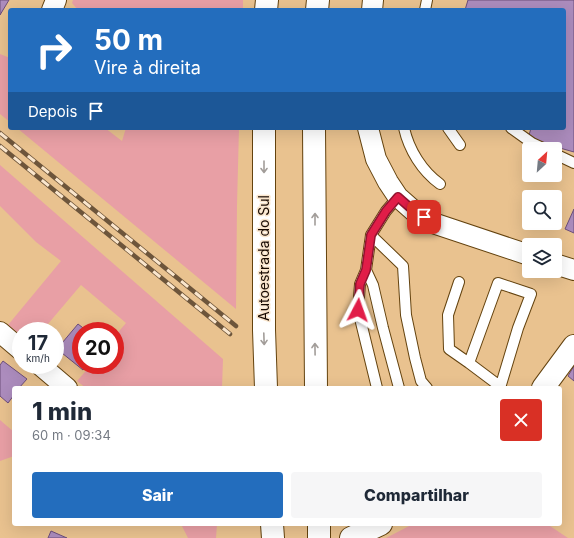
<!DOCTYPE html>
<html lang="pt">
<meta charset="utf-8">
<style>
:root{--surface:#fff;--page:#f6f6f7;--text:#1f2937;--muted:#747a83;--accent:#236dbd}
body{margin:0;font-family:Inter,sans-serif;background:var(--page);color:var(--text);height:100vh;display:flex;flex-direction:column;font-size:15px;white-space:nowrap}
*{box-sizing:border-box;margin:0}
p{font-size:13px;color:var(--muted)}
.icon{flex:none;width:22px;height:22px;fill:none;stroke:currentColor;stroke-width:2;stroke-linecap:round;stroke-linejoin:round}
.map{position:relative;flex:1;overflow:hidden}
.panel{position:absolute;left:12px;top:386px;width:550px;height:140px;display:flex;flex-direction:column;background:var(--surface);border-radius:4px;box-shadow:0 4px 16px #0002}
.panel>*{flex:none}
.banner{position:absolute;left:8px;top:8px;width:558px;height:122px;border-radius:4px;box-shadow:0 4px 16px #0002;background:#236dbd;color:#fff;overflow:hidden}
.needle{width:26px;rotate:26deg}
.tools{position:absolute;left:522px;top:142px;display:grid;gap:8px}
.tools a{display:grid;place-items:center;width:40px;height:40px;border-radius:4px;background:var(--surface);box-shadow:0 4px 16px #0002;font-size:20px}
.speed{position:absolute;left:12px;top:322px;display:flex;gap:8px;font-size:20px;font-weight:700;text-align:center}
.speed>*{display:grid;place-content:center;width:52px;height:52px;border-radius:50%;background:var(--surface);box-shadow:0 4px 16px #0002;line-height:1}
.speed small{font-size:10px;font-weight:400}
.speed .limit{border:6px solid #d22;background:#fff;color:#111}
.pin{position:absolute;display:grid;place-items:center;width:34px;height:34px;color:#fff;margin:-17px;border-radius:8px;box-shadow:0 2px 6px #0006}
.me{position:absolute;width:44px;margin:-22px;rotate:4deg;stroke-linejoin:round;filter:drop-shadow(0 0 3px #0008)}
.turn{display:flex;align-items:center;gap:14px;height:84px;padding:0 20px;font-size:18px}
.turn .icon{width:52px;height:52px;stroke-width:2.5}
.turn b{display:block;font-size:28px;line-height:34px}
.then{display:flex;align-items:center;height:38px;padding:0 20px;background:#0003;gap:8px;font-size:15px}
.round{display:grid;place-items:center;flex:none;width:42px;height:42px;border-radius:4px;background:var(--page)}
.headline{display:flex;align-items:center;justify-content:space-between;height:68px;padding:0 20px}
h1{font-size:24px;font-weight:800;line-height:30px}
.cta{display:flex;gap:8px;margin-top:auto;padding:8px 20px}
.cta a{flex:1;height:46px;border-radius:4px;background:var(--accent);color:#fff;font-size:16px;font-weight:800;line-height:46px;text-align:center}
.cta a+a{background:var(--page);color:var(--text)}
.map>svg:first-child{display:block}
</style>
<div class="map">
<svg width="574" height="538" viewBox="0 0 574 538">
<rect width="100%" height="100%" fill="#e9c28f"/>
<path fill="#e89fa5" d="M 73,0 L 243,0 L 243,10 L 78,10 L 72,3 Z
M 0,54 L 10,58 L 10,122 L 0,114 Z
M 17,128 L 105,128 L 122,141 L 126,128 L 239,128 L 237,205 L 236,309 Z
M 0,165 L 223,359 L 222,388 L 86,388 L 77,381 L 91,365 L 115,365 L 115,336 L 126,323 L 81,285 L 42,331 L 21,331 L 21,335 L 8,325 L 61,261 L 36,242 L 0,206 Z
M 0,420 L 14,432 L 14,456 L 0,461 Z
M 181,524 L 217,524 L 216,538 L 188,538 Z
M 413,524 L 547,524 L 568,538 L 386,538 Z"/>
<path fill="#ac8cbd" stroke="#6c4e7b" d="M 0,0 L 9,0 L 0,15 Z
M 468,0 L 574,0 L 574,152 L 528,139 L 531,128 L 564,128 L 564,10 L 465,10 Z
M 574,209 L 574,233 L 565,229 Z
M 78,324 L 87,331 L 81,331 L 81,365 L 87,365 L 83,370 L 57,349 Z
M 3,361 L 27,379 L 19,388 L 14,388 L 14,395 L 8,403 L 0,396 L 0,365 Z
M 574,366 L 574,381 L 568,376 Z
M 51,531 L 67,538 L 48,538 Z"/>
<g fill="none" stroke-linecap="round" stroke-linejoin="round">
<defs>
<path id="service" d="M 425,10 L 427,0
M 404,128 C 409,150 422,171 440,184
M 448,128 L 460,145
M 511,128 L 532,143 L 545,149
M 555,154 L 574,163
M 398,197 L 386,211 L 371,235 L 403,266 L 406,315 L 415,358 L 421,381 L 427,388
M 366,270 L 371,235
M 459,282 L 448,315 L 449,349 L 469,363
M 377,388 L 358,310 L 360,284 L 366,270 L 373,285 L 383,328 L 399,388
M 500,388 L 518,328 L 531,294 L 498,283 L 469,363 L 501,387"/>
<path id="minor" d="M 52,10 L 56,0
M 372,10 L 373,0
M 368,128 L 376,159 L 388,182 L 398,197 L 415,212 L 433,223 L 529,255
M 555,264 L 574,270
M 0,332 L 21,350
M 40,365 L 67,388"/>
<path id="secondary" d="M 543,388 L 574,346
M 351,538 L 381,524"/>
<path id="motorway" d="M 266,10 L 267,0
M 317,10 L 318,0
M 264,128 L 264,330 L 266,388
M 314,128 L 316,388
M 272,524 L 273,538
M 319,524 L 319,538"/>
</defs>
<use href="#service" stroke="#64430f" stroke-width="12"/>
<use href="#minor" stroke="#64430f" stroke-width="22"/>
<use href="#secondary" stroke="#64430f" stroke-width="24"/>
<use href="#motorway" stroke="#64430f" stroke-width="24"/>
<use href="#service" stroke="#fff" stroke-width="10"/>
<use href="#minor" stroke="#fff" stroke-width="20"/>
<use href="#secondary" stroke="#fff" stroke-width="22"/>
<use href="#motorway" stroke="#fff" stroke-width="22"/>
<defs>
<path id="rail" d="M 0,133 L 236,326
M 0,146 L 230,334"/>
</defs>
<use href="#rail" stroke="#6d553b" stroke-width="4.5"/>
<use href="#rail" stroke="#fae6cd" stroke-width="3" stroke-dasharray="9" stroke-linecap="butt"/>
</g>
<defs><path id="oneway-shaft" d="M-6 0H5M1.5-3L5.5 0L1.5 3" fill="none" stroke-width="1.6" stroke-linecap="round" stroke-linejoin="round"/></defs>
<g stroke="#a29d99">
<use href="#oneway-shaft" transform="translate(264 167) rotate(90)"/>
<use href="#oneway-shaft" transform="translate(315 219) rotate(-90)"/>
<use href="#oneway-shaft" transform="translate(264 339) rotate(88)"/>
<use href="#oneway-shaft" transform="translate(315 349) rotate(-91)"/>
</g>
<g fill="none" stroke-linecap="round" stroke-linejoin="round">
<defs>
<path id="route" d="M 358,310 L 360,284 L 366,270 L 371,235 L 386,211 L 398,197 L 415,212 L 424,217"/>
</defs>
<use href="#route" stroke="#92132f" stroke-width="10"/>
<use href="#route" stroke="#e11d48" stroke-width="7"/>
</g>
<g text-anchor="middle" stroke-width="3" stroke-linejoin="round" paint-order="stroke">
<g font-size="14" fill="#170900" stroke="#fae6cd">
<text transform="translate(264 258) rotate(-90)" y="5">Autoestrada do Sul</text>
</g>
</g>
</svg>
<div class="tools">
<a><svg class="needle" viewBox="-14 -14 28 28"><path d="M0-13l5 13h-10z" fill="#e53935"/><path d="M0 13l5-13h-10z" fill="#747a83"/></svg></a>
<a><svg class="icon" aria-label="search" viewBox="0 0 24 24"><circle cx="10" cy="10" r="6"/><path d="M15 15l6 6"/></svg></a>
<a><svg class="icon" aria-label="layers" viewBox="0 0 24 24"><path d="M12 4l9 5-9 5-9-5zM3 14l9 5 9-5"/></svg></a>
</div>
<div class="speed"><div>17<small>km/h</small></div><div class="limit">20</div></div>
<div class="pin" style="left:424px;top:217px;background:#d93025"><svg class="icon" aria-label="arrive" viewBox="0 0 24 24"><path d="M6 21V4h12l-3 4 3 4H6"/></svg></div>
<svg class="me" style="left:358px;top:310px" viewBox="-20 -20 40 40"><path d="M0-17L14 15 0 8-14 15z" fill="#e11d48" stroke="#fff" stroke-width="4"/></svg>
<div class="banner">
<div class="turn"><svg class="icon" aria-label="right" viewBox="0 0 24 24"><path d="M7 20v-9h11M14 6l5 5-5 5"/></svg><div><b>50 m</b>Vire à direita</div></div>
<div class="then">Depois<svg class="icon" aria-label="arrive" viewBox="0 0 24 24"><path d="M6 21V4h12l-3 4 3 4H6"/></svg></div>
</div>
<section class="panel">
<div class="headline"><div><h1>1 min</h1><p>60 m · 09:34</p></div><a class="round" style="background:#d93025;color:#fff"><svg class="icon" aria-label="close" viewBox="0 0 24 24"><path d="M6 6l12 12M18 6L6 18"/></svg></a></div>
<div class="cta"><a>Sair</a><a>Compartilhar</a></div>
</section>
</div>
